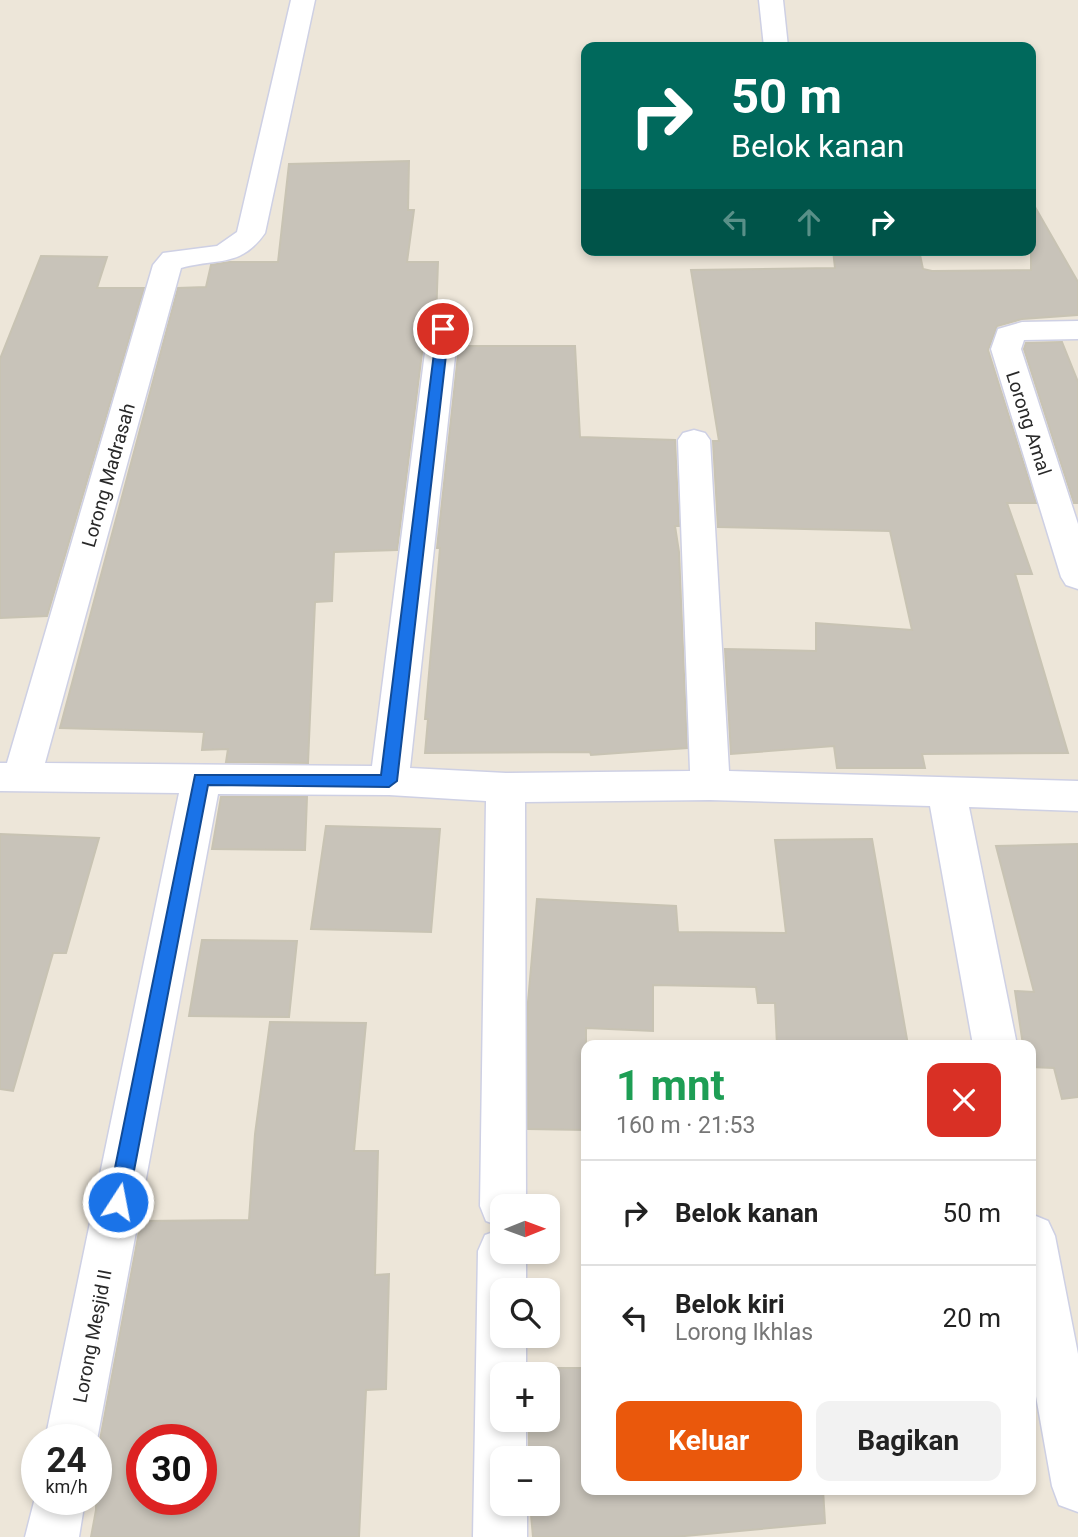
<!DOCTYPE html>
<html lang="id">
<meta charset="utf-8">
<style>
:root{--surface:#fff;--page:#f2f2f2;--text:#222;--muted:#767676;--line:#e0e0e0;--accent:#ea580c}
body{margin:0;font-family:Roboto,sans-serif;background:var(--page);color:var(--text);height:100vh;display:flex;flex-direction:column;font-size:26px;white-space:nowrap}
*{box-sizing:border-box;margin:0}
p{font-size:23px;color:var(--muted)}
.icon{flex:none;width:38px;height:38px;fill:none;stroke:currentColor;stroke-width:2;stroke-linecap:round;stroke-linejoin:round}
.map{position:relative;flex:1;overflow:hidden}
.details{position:absolute;left:581px;top:1040px;width:455px;height:455px;display:flex;flex-direction:column;background:var(--surface);border-radius:14px;box-shadow:0 4px 10px #0003}
.details>*{flex:none}
.hud{position:absolute;left:581px;top:42px;width:455px;height:214px;border-radius:14px;box-shadow:0 4px 10px #0003;background:#00695c;color:#fff;overflow:hidden}
.needle{width:46px;rotate:89deg}
.fabs{position:absolute;left:490px;top:1194px;display:grid;gap:14px}
.fabs a{display:grid;place-items:center;width:70px;height:70px;border-radius:14px;background:var(--surface);box-shadow:0 4px 10px #0003;font-size:35px}
.speed{position:absolute;left:21px;top:1424px;display:flex;gap:14px;font-size:35px;font-weight:700;text-align:center}
.speed>*{display:grid;place-content:center;width:91px;height:91px;border-radius:50%;background:var(--surface);box-shadow:0 4px 10px #0003;line-height:1}
.speed small{font-size:18px;font-weight:400}
.speed .limit{border:10px solid #d22;background:#fff;color:#111}
.pin{position:absolute;display:grid;place-items:center;width:60px;height:60px;color:#fff;margin:-30px;border:4px solid #fff;border-radius:50%;box-shadow:0 2px 7px #0007}
.me{position:absolute;width:77px;margin:-38px;rotate:11deg;stroke-linejoin:round;filter:drop-shadow(0 0 5px #0008)}
.turn{display:flex;align-items:center;gap:24px;height:147px;padding:0 35px;font-size:32px}
.turn .icon{width:91px;height:91px;stroke-width:2.5}
.turn b{display:block;font-size:49px;line-height:60px}
.lanes{display:flex;align-items:center;height:66px;padding:0 35px;background:#0003;justify-content:center;gap:35px;direction:ltr}
.lanes .off{opacity:.35}
.round{display:grid;place-items:center;flex:none;width:74px;height:74px;border-radius:14px;background:var(--page)}
.summary{display:flex;align-items:center;justify-content:space-between;height:119px;padding:0 35px}
h1{font-size:42px;font-weight:700;line-height:52px;color:#1e9e55}
.action{display:flex;gap:14px;margin-top:auto;padding:14px 35px}
.action a{flex:1;height:80px;border-radius:14px;background:var(--accent);color:#fff;font-size:28px;font-weight:700;line-height:80px;text-align:center}
.action a+a{background:var(--page);color:var(--text)}
ul{padding:0;list-style:none}
li{display:flex;align-items:center;gap:21px;height:105px;padding:0 35px;border-top:2px solid var(--line)}
li div{flex:1}
li b{display:block;font-size:26px}
li em{font-style:normal}
.map>svg:first-child{display:block}
</style>
<div class="map">
<svg width="1078" height="1537" viewBox="0 0 1078 1537">
<rect width="100%" height="100%" fill="#ede6d9"/>
<path fill="#c8c3b9" stroke="#c8c3b3" stroke-width="2" fill-rule="evenodd" d="M 409,161 L 408,210 L 414,210 L 407,262 L 438,262 L 436,319 L 430,322 L 425,329 L 397,550 L 334,552 L 332,601 L 315,602 L 308,763 L 226,762 L 228,749 L 202,750 L 204,732 L 60,728 L 178,288 L 206,287 L 211,265 L 230,262 L 278,262 L 289,164 Z
M 1031,200 L 1078,282 L 1078,315 L 1022,319 L 997,326 L 988,350 L 1036,503 L 1007,503 L 1032,574 L 1015,574 L 1068,753 L 922,754 L 925,768 L 837,768 L 834,746 L 731,754 L 725,649 L 816,651 L 816,623 L 912,630 L 890,531 L 718,527 L 713,441 L 719,441 L 691,270 L 835,268 L 833,250 L 919,250 L 923,269 L 932,271 L 1031,270 Z
M 41,256 L 107,257 L 97,288 L 144,288 L 47,616 L 0,618 L 0,359 Z
M 1062,342 L 1078,382 L 1078,503 L 1074,503 L 1024,349 L 1026,343 Z
M 459,346 L 575,346 L 580,437 L 675,440 L 679,526 L 675,526 L 679,552 L 687,748 L 591,755 L 590,752 L 425,753 L 428,719 L 425,719 L 440,548 L 437,548 Z
M 221,797 L 307,797 L 305,850 L 212,849 Z
M 326,826 L 440,829 L 431,932 L 311,929 Z
M 0,834 L 99,838 L 66,953 L 53,953 L 13,1091 L 0,1089 Z
M 872,839 L 908,1045 L 777,1045 L 775,1003 L 758,1003 L 756,987 L 653,985 L 653,1031 L 586,1028 L 586,1130 L 528,1129 L 528,1002 L 537,899 L 676,906 L 678,932 L 786,933 L 775,840 Z
M 1078,844 L 1078,1097 L 1062,1099 L 1054,1068 L 1031,1067 L 1031,1045 L 1023,1045 L 1015,991 L 1034,992 L 996,846 Z
M 202,940 L 297,941 L 289,1017 L 189,1016 Z
M 270,1022 L 366,1023 L 354,1151 L 378,1151 L 375,1275 L 389,1274 L 386,1389 L 366,1390 L 359,1537 L 91,1537 L 96,1510 L 96,1443 L 100,1440 L 141,1221 L 249,1220 L 255,1134 ZM 142,1440 L 201,1440 L 201,1500 L 142,1500 Z
M 537,1368 L 586,1368 L 586,1489 L 823,1489 L 825,1523 L 674,1537 L 533,1537 L 530,1503 L 548,1503 L 548,1458 L 529,1458 L 529,1429 L 538,1429 L 538,1419 L 548,1419 L 548,1374 L 537,1374 Z"/>
<g fill="none" stroke-linecap="round" stroke-linejoin="round">
<defs>
<path id="minor" d="M 291,0 L 315,0 L 265,233 C 241,268 216,258 181,268 L 45,763 L 372,766 L 428,329 L 432,323 L 443,320 L 454,323 L 458,329 L 410,768 L 506,773 L 690,771 L 678,440 L 683,433 L 694,430 L 705,433 L 710,440 L 729,771 L 1078,781 L 1078,811 L 969,807 L 1017,1045 L 973,1045 L 930,806 L 710,800 L 525,802 L 526,1206 L 502,1206 L 502,1227 L 486,1221 L 480,1206 L 486,801 L 389,795 L 218,794 L 97,1440 L 45,1440 L 179,793 L 0,791 L 0,763 L 7,763 L 153,265 L 163,253 L 217,246 L 237,232 Z
M 759,0 L 783,0 L 788,47 L 764,47 Z
M 1078,321 L 1078,339 L 1024,340 L 1021,349 L 1078,524 L 1078,589 L 1066,585 L 1061,577 L 991,349 L 998,329 L 1022,322 Z
M 1031,1214 L 1048,1221 L 1055,1236 L 1078,1354 L 1078,1512 L 1059,1505 L 1052,1486 L 1031,1368 Z
M 502,1229 L 502,1251 L 526,1251 L 526,1290 L 502,1290 L 502,1335 L 526,1335 L 526,1374 L 502,1374 L 502,1419 L 526,1419 L 526,1458 L 502,1458 L 502,1503 L 527,1503 L 527,1537 L 473,1537 L 478,1251 L 485,1235 Z
M 37,1490 L 37,1500 L 85,1500 L 79,1537 L 25,1537 Z"/>
</defs>
<use href="#minor" stroke="#ced0e4" stroke-width="3"/>
<use href="#minor" fill="#fff" fill-rule="evenodd"/>
</g>
<path fill="#1a73e8" stroke="#114b97" stroke-width="2" d="M 443,325 L 449,329 L 397,781 L 389,787 L 208,785 L 128,1202 L 125,1208 L 118,1211 L 111,1208 L 108,1202 L 195,775 L 381,775 L 437,329 Z"/>
<g text-anchor="middle" stroke-width="5" stroke-linejoin="round" paint-order="stroke">
<g font-size="19" fill="#292929" stroke="#fff">
<text transform="translate(1029 423) rotate(72)" y="7">Lorong Amal</text>
<text transform="translate(108 475) rotate(-74)" y="7">Lorong Madrasah</text>
<text transform="translate(92 1336) rotate(-79)" y="7">Lorong Mesjid II</text>
</g>
</g>
</svg>
<div class="fabs">
<a><svg class="needle" viewBox="-14 -14 28 28"><path d="M0-13l5 13h-10z" fill="#e53935"/><path d="M0 13l5-13h-10z" fill="#767676"/></svg></a>
<a><svg class="icon" aria-label="search" viewBox="0 0 24 24"><circle cx="10" cy="10" r="6"/><path d="M15 15l6 6"/></svg></a>
<a>+</a>
<a>−</a>
</div>
<div class="speed"><div>24<small>km/h</small></div><div class="limit">30</div></div>
<div class="pin" style="left:443px;top:329px;background:#d93025"><svg class="icon" aria-label="arrive" viewBox="0 0 24 24"><path d="M6 21V4h12l-3 4 3 4H6"/></svg></div>
<svg class="me" style="left:118px;top:1202px" viewBox="-20 -20 40 40"><circle r="17" fill="#1a73e8" stroke="#fff" stroke-width="3"/><path d="M0-11L8 9 0 5-8 9z" fill="#fff"/></svg>
<div class="hud">
<div class="turn"><svg class="icon" aria-label="right" viewBox="0 0 24 24"><path d="M7 20v-9h11M14 6l5 5-5 5"/></svg><div><b>50 m</b>Belok kanan</div></div>
<div class="lanes"><svg class="icon off" aria-label="left" viewBox="0 0 24 24"><path d="M17 20v-9H6M10 6l-5 5 5 5"/></svg><svg class="icon off" aria-label="ahead" viewBox="0 0 24 24"><path d="M12 20V5M6 11l6-6 6 6"/></svg><svg class="icon" aria-label="right" viewBox="0 0 24 24"><path d="M7 20v-9h11M14 6l5 5-5 5"/></svg></div>
</div>
<section class="details">
<div class="summary"><div><h1>1 mnt</h1><p>160 m · 21:53</p></div><a class="round" style="background:#d93025;color:#fff"><svg class="icon" aria-label="close" viewBox="0 0 24 24"><path d="M6 6l12 12M18 6L6 18"/></svg></a></div>
<ul>
<li><svg class="icon" aria-label="right" viewBox="0 0 24 24"><path d="M7 20v-9h11M14 6l5 5-5 5"/></svg><div><b>Belok kanan</b></div><em>50 m</em></li>
<li><svg class="icon" aria-label="left" viewBox="0 0 24 24"><path d="M17 20v-9H6M10 6l-5 5 5 5"/></svg><div><b>Belok kiri</b><p>Lorong Ikhlas</p></div><em>20 m</em></li>
</ul>
<div class="action"><a>Keluar</a><a>Bagikan</a></div>
</section>
</div>
